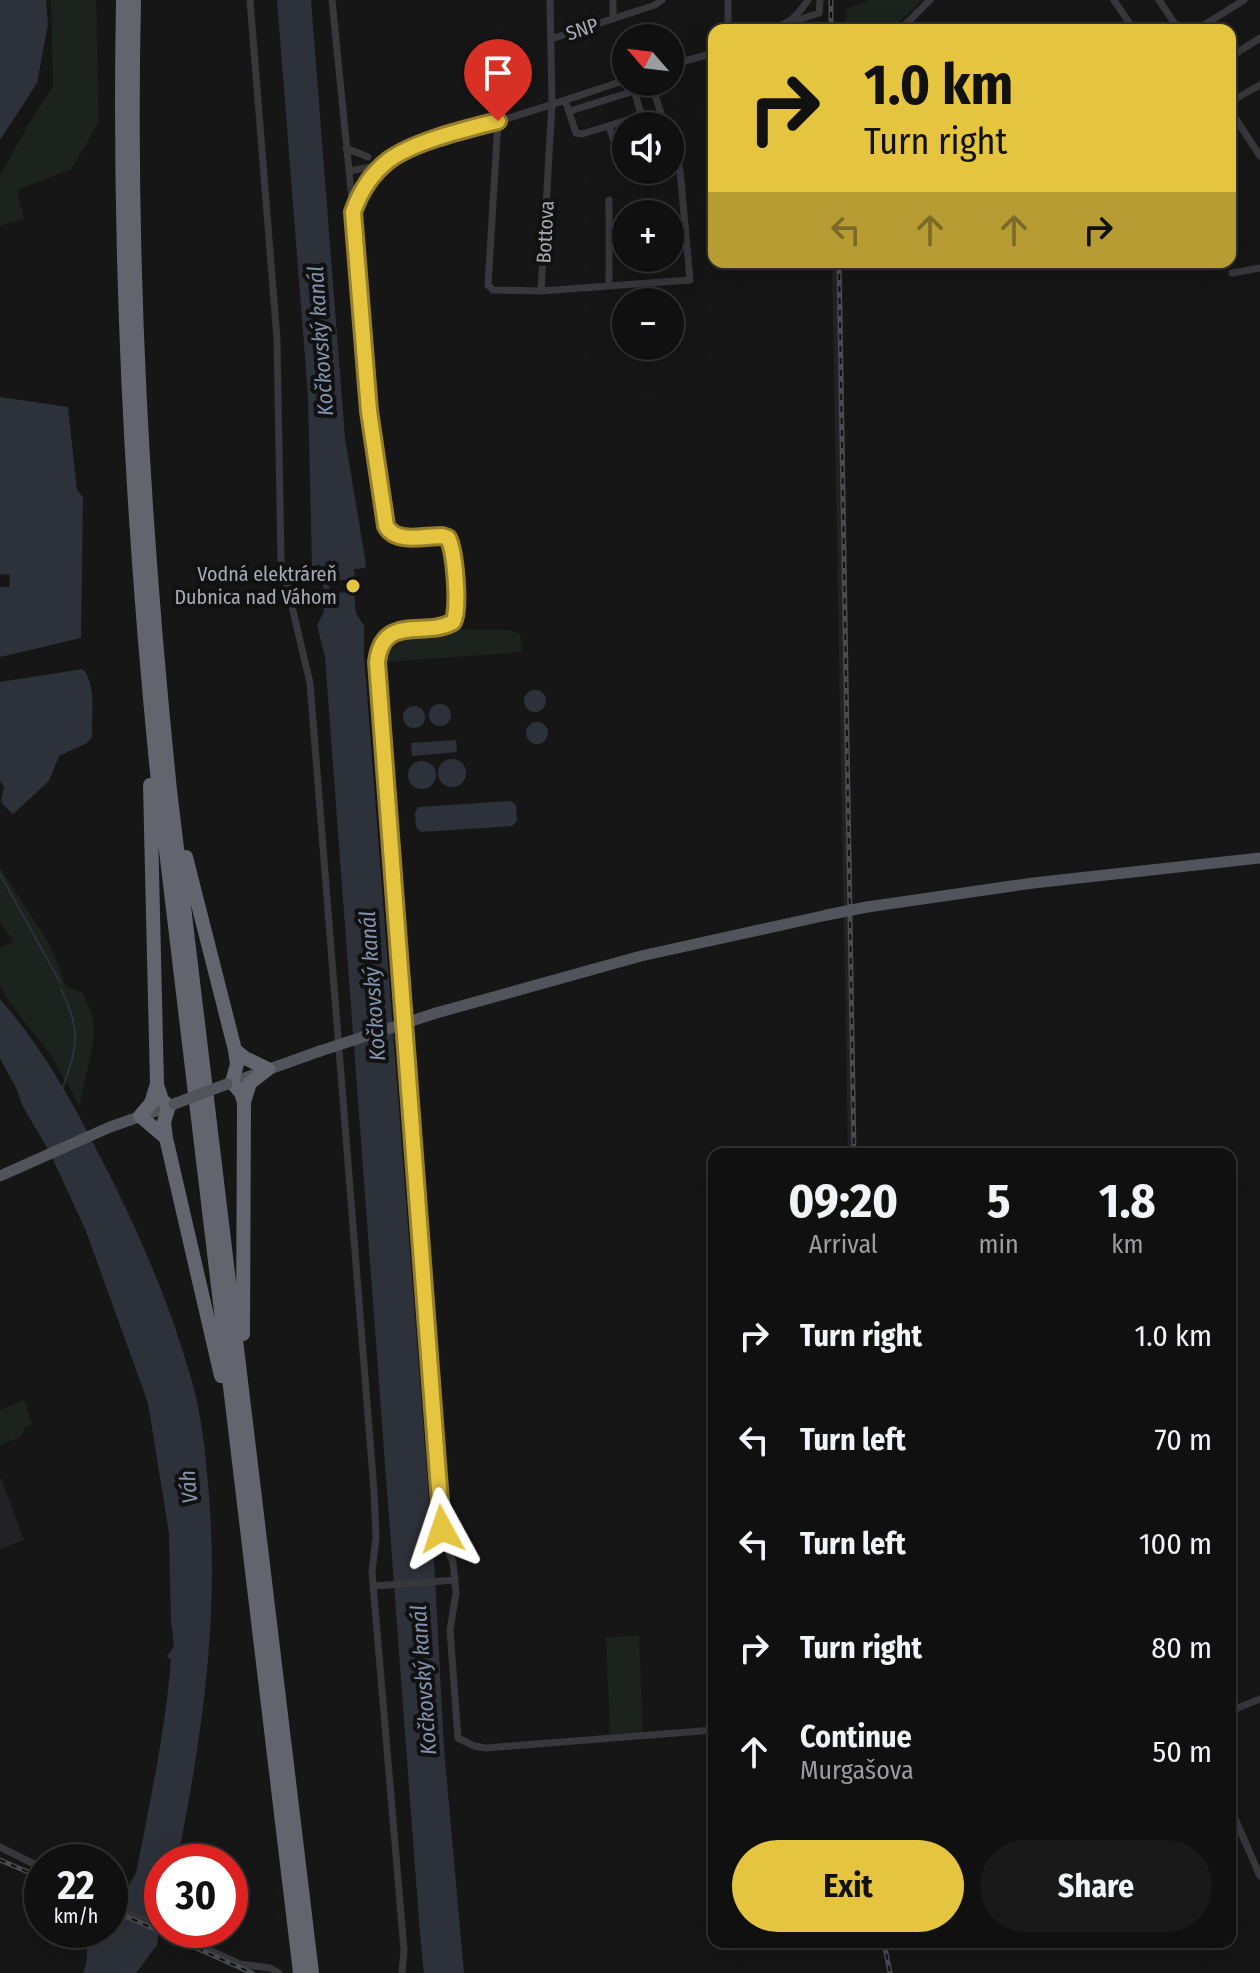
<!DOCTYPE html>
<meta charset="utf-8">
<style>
:root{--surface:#101011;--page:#19191a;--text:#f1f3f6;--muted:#9c9d9f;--line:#303031;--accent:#e5c440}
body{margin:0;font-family:"Fira Sans Condensed",sans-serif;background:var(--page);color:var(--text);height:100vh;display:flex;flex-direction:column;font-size:30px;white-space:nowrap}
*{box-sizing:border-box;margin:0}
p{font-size:26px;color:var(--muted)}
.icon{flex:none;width:44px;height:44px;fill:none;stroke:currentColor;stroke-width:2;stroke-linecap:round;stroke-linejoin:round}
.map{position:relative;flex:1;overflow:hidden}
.drawer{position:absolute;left:708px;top:1148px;width:528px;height:800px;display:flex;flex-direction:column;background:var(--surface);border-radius:16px;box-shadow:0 8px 32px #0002,0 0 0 2px var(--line)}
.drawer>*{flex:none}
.top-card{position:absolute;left:708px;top:24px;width:528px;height:244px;border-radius:16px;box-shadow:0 8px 32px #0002,0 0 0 2px var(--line);background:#e5c440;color:#111;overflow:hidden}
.needle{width:52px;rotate:298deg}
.tools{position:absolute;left:612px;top:24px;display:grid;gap:16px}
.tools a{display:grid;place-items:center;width:72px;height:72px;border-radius:50%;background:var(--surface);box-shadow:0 8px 32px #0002,0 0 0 2px var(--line);font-size:40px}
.speed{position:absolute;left:24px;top:1844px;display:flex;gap:16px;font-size:40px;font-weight:700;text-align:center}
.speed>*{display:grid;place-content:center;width:104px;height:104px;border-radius:50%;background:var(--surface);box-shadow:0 8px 32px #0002,0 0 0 2px var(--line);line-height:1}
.speed small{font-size:20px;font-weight:400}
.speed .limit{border:12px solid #d22;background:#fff;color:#111}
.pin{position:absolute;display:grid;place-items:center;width:68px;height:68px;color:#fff;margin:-82px -34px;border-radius:50% 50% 50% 0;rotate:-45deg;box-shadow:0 0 8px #0007}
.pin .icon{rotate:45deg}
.me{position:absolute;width:88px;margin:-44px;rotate:355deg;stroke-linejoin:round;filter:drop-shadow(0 0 6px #0008)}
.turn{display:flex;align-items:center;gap:28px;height:168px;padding:0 24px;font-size:36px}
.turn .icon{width:104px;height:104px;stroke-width:2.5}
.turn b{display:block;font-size:56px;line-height:68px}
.lanes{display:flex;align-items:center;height:76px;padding:0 24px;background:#0003;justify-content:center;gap:40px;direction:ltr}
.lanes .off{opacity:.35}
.eta{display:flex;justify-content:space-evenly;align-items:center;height:136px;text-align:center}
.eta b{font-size:48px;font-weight:700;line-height:56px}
.primary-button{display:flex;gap:16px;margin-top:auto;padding:16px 24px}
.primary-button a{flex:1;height:92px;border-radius:48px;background:var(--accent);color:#111;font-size:32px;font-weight:700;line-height:92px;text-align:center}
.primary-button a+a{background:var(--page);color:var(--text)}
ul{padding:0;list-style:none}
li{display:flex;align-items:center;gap:24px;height:104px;padding:0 24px}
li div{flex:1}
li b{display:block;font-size:30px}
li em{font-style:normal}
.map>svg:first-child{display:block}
</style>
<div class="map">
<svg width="1260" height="1973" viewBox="0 0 1260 1973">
<rect width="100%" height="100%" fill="#161617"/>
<path fill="#222224" d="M 832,262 L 842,262 L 856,1154 L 848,1154 Z
M 0,1476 L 24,1540 L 0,1549 Z"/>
<path fill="#1c221e" d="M 51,0 L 96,0 L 99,121 L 72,169 L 17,190 L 24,219 L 0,226 L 0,176 L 28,125 L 53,87 Z
M 870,0 L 922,0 C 894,30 886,30 846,30 L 847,9 Z
M 450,629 L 509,630 L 520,634 L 522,652 L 386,662 L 387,648 L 403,632 Z
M 0,867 L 51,947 L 66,987 L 82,992 C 85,1000 90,1008 92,1016 C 99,1044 82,1078 80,1106 L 52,1057 L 8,1000 L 0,985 L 0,948 L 14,942 L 0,922 Z
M 24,1400 L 32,1424 L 24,1428 L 22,1436 L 0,1445 L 0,1410 Z
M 639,1636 L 643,1733 L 610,1734 L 606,1637 Z"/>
<path fill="#2d323a" d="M 0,0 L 46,0 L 48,24 L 37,83 L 0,140 Z
M 277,0 L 311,0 L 345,438 L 365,558 L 366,568 L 354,569 L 355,579 L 332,581 L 331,564 L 327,564 L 327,569 L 321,570 L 320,565 L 312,566 L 308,395 Z
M 0,397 L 68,407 L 77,490 L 83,497 L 81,638 L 0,657 L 0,587 L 9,587 L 10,575 L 0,574 Z
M 354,592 L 356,613 L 364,626 L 364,655 L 435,1577 L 444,1749 L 464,1973 L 424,1973 L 420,1934 L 325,657 L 317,625 L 324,612 L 323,601 L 331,600 L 333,593 Z
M 83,669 C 97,686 91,715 92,737 L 87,743 L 59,756 L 49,781 L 13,814 L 1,802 L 4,787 L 0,781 L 0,682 Z
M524 701a11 11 0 1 1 22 0a11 11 0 1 1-22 0Z
M429 715a11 11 0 1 1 22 0a11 11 0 1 1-22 0Z
M403 717a11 11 0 1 1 22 0a11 11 0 1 1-22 0Z
M526 733a11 11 0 1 1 22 0a11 11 0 1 1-22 0Z
M 456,740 L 457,752 L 412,756 L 411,743 Z
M438 773a14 14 0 1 1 28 0a14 14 0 1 1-28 0Z
M408 775a14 14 0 1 1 28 0a14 14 0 1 1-28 0Z
M 511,801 L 516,805 L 517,821 L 512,826 L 421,832 L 416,827 L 415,812 L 418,807 Z
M 0,999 C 50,1057 77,1111 111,1178 C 145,1246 176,1320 195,1393 C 203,1426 206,1461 209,1495 C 219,1624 202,1736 177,1862 L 162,1862 L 162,1910 L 157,1945 L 136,1973 L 83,1973 C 89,1960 86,1944 87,1930 L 110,1930 L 110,1894 L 119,1894 L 129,1885 L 136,1873 C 150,1802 165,1733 171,1660 L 167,1656 L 174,1647 L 171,1621 L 169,1533 L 148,1403 L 86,1231 L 49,1151 L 22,1105 L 18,1092 L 0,1058 Z"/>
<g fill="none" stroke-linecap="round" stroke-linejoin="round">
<path stroke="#2d323a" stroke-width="2" d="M 0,874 L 60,982
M 61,989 C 81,1030 78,1045 63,1087"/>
<path stroke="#2d323a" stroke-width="6" d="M 324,563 L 328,607"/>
<path stroke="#37373c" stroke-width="7" d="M 250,0 L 277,339 L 281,560 L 310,683 L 374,1491 L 376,1537 L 372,1572 L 404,1950 L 402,1973
M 332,0 L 353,210
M 728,0 L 728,30
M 1114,0 L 1134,30
M 1159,0 L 1179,30
M 613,19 L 613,0
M 792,22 L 819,13 L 820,0
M 771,30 C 789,24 798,15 808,0
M 896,30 L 907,23 L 930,0
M 1196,30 L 1244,0
M 551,39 L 655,5 L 662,0
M 1230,57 L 1260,38
M 670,65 L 714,53
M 626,80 C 583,94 541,109 498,121 C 466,131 415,141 389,161 C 364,179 352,205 353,235 L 370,422 L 386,526 C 397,545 426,535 444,536 L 450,540 L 452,548 L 457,613 L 455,621 C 428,641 383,610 377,662 L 441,1522 L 444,1542 L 453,1562 L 456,1593 L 450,1630 L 458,1738 L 474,1746 L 486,1748 L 714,1730
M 651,82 L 665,126
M 565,100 L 576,133 L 582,134 L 637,117 L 640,111 L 632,82
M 1230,102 L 1260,85
M 1230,110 L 1260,156
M 570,111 L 634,91
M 498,121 L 488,285 L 493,290 L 541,291 L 690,280 L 680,170 L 670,141
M 609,126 L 619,157
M 346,148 L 368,157
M 349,171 L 382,165
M 1232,273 L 1260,268
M 609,286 L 609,200
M 541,291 L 552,104 L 550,0
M 375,1586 L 455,1580
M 1230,1711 L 1260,1699
M 1230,1807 L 1260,1876
M 0,1847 L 42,1868
M 110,1905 L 162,1929
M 165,1930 L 240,1964 L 270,1968 L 279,1973"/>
<path stroke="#53545b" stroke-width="11" d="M 867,907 L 1033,883 L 1260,858
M 436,1013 L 641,956 L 827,915
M 228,1084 L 320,1051
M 0,1176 L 110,1127 L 173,1105"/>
<path stroke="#63646d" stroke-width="14" d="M 123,0 C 118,265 132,528 159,792 L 300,1973
M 134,0 C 128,267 143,524 170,790 L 312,1973
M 150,785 L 157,1084 L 151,1103 L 140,1116 L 166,1138
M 186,857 L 235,1050 L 237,1064 L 232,1082 L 241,1093 L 244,1102
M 235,1050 L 245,1058 L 268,1069
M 157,1085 L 162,1100 L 169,1106 L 164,1122 L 166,1138 L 221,1376
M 243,1334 L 244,1102 L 250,1083 L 268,1069"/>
<defs>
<path id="rail" d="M 831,0 L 831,30
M 839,262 L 854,1154
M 0,1860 L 42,1878
M 110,1909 L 252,1973
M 884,1942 L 890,1973"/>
</defs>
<use href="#rail" stroke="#4a4b51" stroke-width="5"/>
<use href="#rail" stroke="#111112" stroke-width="2" stroke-dasharray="6" stroke-linecap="butt"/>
<path stroke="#53545b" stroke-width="11" d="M 827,915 L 867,907
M 320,1051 L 436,1013
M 174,1104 L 227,1084"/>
</g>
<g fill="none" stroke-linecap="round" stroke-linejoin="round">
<defs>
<path id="route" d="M 442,1529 L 377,662 C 383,613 425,638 453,622 C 460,610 455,551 448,538 L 442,536 C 424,536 396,544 386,526 L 369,411 L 353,212 C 360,192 372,173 389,160 C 415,141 467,129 498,121"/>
</defs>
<use href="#route" stroke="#957f2a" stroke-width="20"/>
<use href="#route" stroke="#e5c440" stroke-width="14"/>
</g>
<circle fill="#e5c440" stroke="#111112" stroke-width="3" cx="353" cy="586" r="8"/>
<g text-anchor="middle" stroke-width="8" stroke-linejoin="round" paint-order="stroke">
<g font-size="20" fill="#a8abb6" stroke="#111112">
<text transform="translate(582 29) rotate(-18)" y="7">SNP</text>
<text transform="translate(545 232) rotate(-87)" y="7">Bottova</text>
</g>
<g font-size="20" fill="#a8abb6" stroke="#111112" text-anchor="end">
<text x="337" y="581">Vodná elektráreň<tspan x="337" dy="23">Dubnica nad Váhom</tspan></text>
</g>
<g font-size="22" font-style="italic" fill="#8294af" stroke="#111112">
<text transform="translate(320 341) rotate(-94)" y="8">Kočkovský kanál</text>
<text transform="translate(372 986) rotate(-94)" y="8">Kočkovský kanál</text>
<text transform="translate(188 1487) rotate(-96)" y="8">Váh</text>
<text transform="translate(423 1680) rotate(-94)" y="8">Kočkovský kanál</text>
</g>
</g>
</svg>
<div class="tools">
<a><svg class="needle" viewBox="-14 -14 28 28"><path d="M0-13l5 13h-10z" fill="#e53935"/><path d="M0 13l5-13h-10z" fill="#9c9d9f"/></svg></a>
<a><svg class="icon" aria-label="sound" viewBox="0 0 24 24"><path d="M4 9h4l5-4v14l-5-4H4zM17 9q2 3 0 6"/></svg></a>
<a>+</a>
<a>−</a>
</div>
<div class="speed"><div>22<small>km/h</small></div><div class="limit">30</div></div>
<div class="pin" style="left:498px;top:121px;background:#d93025"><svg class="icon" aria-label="arrive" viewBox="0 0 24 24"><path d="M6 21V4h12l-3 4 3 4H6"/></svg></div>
<svg class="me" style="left:442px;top:1529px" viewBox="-20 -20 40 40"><path d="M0-17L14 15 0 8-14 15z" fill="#e5c440" stroke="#fff" stroke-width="4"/></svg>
<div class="top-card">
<div class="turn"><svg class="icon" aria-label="right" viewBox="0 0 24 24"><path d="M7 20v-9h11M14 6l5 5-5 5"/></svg><div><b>1.0 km</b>Turn right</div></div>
<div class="lanes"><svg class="icon off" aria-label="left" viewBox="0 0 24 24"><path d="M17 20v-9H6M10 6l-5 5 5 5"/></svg><svg class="icon off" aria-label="ahead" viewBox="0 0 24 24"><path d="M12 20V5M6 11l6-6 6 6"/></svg><svg class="icon off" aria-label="ahead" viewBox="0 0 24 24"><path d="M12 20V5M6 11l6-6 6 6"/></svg><svg class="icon" aria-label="right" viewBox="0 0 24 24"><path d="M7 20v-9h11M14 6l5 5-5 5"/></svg></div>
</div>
<section class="drawer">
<div class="eta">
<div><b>09:20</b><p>Arrival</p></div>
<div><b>5</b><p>min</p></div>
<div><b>1.8</b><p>km</p></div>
</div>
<ul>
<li><svg class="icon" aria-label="right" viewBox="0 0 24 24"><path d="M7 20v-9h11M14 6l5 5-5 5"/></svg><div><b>Turn right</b></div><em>1.0 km</em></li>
<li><svg class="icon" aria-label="left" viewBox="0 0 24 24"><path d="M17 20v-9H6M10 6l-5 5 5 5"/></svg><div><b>Turn left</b></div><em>70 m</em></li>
<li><svg class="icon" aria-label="left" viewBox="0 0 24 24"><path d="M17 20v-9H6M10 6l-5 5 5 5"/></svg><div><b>Turn left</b></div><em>100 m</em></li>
<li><svg class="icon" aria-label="right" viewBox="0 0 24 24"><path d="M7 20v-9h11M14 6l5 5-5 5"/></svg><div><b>Turn right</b></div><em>80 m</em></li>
<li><svg class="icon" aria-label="ahead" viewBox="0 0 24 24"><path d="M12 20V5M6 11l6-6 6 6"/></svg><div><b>Continue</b><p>Murgašova</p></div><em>50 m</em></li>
</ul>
<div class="primary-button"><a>Exit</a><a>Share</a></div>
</section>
</div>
